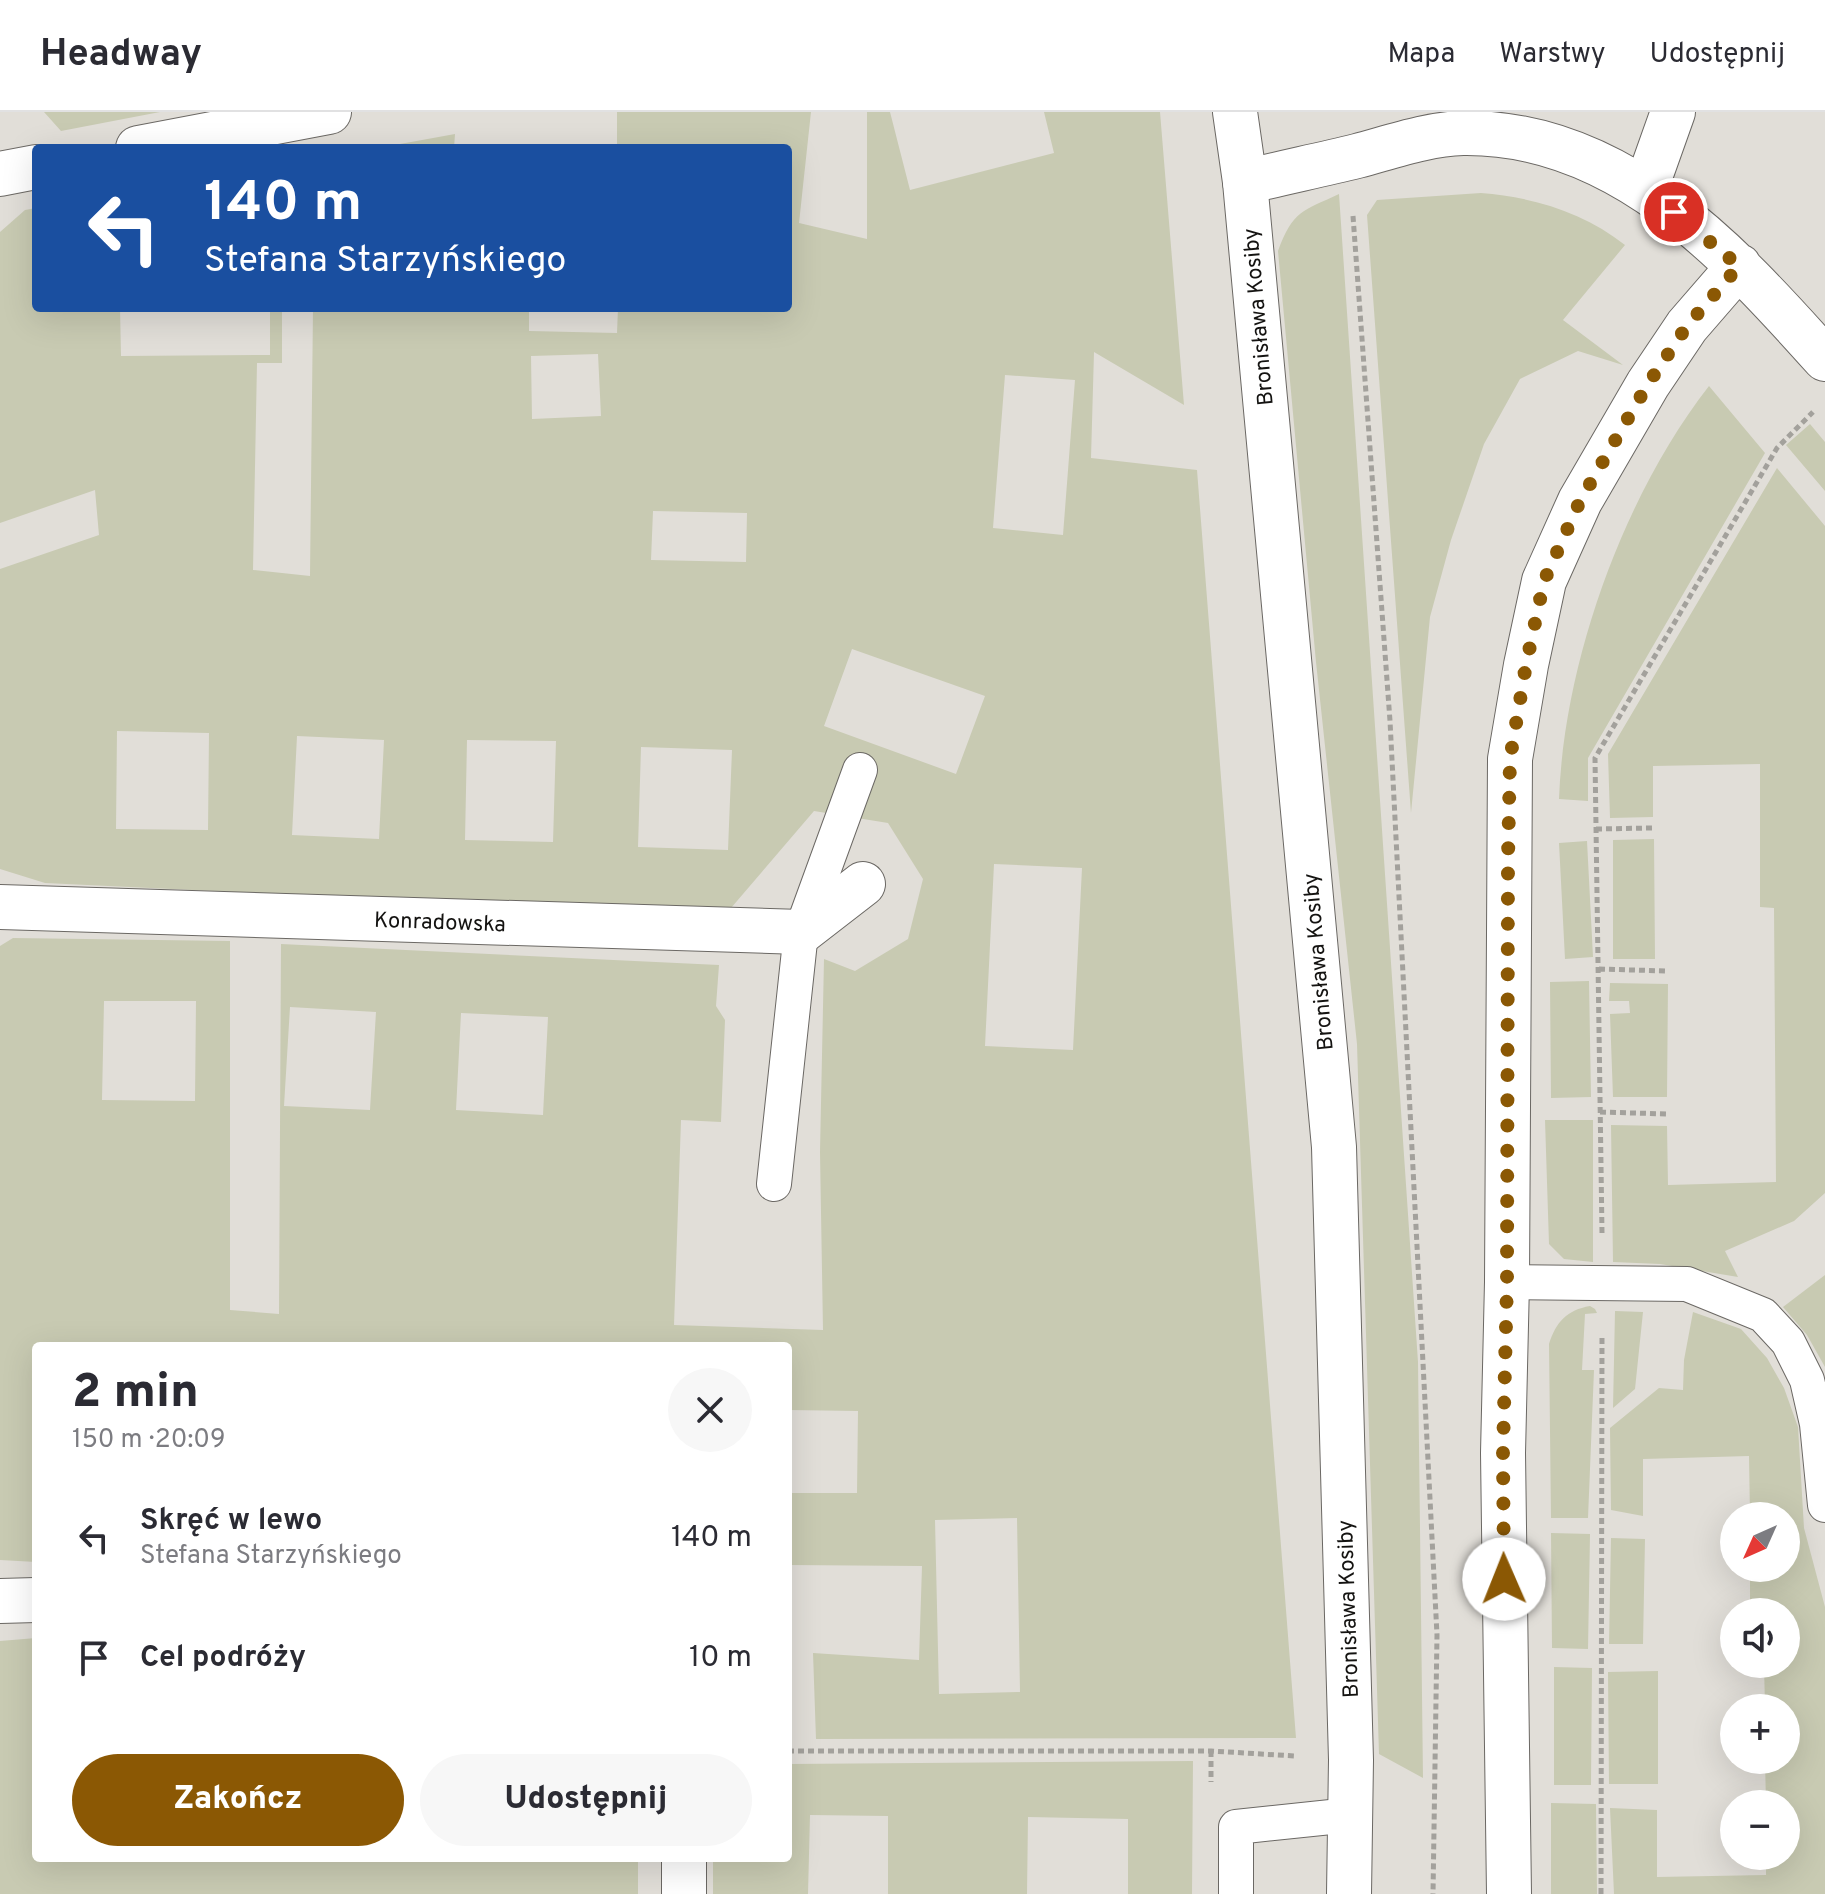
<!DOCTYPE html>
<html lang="pl">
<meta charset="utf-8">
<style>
:root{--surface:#fff;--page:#f7f7f7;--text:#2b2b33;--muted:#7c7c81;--line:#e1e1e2;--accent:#8b5804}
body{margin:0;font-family:Overpass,sans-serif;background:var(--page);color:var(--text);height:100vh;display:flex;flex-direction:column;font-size:30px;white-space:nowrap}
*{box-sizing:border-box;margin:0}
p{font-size:26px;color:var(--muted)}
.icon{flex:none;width:44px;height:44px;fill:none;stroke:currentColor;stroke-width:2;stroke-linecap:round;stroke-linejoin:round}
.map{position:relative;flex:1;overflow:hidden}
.drawer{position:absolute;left:32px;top:1230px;width:760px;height:520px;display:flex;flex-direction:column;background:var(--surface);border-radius:8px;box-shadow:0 8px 32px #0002}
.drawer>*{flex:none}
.banner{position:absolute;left:32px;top:32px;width:760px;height:168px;border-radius:8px;box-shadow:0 8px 32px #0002;background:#1a4fa0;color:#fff;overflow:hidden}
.needle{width:52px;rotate:225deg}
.controls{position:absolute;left:1720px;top:1390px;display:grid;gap:16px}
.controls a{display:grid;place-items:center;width:80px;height:80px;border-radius:50%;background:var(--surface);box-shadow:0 8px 32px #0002;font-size:40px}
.pin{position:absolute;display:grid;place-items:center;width:68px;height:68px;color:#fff;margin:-34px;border:4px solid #fff;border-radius:50%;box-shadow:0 2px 8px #0007}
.me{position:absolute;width:88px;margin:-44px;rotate:359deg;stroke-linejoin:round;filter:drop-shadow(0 0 6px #0008)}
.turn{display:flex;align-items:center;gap:28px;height:168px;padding:0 40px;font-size:36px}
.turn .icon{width:104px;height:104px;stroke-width:2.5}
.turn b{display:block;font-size:56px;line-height:68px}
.round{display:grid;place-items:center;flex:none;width:84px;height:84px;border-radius:42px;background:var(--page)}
.head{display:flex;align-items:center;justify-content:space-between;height:136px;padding:0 40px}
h1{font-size:48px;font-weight:800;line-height:60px}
.primary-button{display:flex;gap:16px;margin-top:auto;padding:16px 40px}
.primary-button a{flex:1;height:92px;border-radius:48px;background:var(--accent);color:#fff;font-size:32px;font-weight:800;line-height:92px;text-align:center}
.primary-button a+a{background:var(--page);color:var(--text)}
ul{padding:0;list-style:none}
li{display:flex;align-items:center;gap:24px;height:120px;padding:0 40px}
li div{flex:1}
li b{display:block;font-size:30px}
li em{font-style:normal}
header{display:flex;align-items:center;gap:48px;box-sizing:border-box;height:112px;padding:0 40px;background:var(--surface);border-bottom:2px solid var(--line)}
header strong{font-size:38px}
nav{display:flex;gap:44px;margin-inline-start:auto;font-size:28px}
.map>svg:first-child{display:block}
</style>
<header>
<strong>Headway</strong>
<nav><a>Mapa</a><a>Warstwy</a><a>Udostępnij</a></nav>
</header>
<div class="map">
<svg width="1825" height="1782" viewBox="0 0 1825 1782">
<rect width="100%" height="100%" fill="#e1ded8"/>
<path fill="#c8cab2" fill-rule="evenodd" d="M 44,0 L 160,0 L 61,19 Z
M 617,0 L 811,0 L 799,111 L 867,127 L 867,0 L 890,0 L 910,78 L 1054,41 L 1044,0 L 1160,0 L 1184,293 L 1094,240 L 1091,346 L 1197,358 L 1296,1626 L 816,1627 L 813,1541 L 919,1548 L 922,1454 L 788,1453 L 788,1381 L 857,1381 L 858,1299 L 788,1298 L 788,1234 L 36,1234 L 36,1450 L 0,1448 L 0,834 L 13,826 L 230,829 L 230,1198 L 279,1202 L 281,832 L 719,853 L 716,894 L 725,908 L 721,1010 L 681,1008 L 674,1213 L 823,1218 L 820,1040 L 824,847 L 855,859 L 908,827 L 923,767 L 888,711 L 814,699 L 725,803 L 45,771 L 0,757 L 0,457 L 99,423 L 95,378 L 0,411 L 0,120 L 25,98 L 36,96 L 36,196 L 120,196 L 121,244 L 270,243 L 270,196 L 282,196 L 282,251 L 257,251 L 253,458 L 310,464 L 313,196 L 433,196 L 520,200 L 520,196 L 529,196 L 529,219 L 617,221 L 618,196 L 788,196 L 788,36 L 617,36 ZM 598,242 L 601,304 L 532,307 L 531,244 ZM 1005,263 L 1075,268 L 1063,423 L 993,416 ZM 653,399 L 747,401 L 746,450 L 651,448 ZM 852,537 L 985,584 L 956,662 L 824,614 ZM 117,619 L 209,621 L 208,718 L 116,717 ZM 297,624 L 384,628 L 379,727 L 292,723 ZM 467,628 L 556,629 L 553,730 L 465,728 ZM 641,635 L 732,638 L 728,738 L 638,735 ZM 994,752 L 1082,756 L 1073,938 L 985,934 ZM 104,889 L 196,889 L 195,989 L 102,988 ZM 290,895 L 376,900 L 370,998 L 284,994 ZM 461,901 L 548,905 L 543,1003 L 456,998 ZM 1017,1406 L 1020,1580 L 939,1582 L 935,1408 Z
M 455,22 L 454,36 L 378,36 Z
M 1481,81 C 1532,85 1584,100 1625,133 L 1563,208 L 1623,253 L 1578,239 L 1520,267 L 1484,332 L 1451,428 L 1430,505 L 1411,701 L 1367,103 L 1377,88 Z
M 1339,82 L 1418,1250 L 1423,1666 L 1379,1642 L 1357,932 L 1316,550 L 1278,139 C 1293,98 1303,99 1339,82 Z
M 1709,274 L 1765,341 L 1588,646 L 1588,689 L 1559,687 C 1564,549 1624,383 1709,274 Z
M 1810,312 L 1825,330 L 1825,379 L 1786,333 Z
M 1777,356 L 1825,414 L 1825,1081 L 1794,1109 L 1725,1139 L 1738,1165 L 1660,1152 L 1613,1150 L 1611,1013 L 1667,1014 L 1668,1073 L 1776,1070 L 1774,796 L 1760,795 L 1760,652 L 1653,654 L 1653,705 L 1610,706 L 1608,642 Z
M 1654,727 L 1655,847 L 1613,847 L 1613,728 Z
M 1587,729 L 1593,845 L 1565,847 L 1559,731 Z
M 1589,869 L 1591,985 L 1551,986 L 1550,870 Z
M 1610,871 L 1668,872 L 1667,985 L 1613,985 L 1610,902 L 1630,901 L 1629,889 L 1609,889 Z
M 1545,1008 L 1593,1008 L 1593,1150 L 1564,1147 L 1549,1132 Z
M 1825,1163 L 1825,1255 L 1807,1223 L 1783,1195 Z
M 1590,1194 L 1595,1197 L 1597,1201 L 1585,1202 L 1582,1258 L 1594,1258 L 1588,1406 L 1551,1406 L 1549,1232 C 1556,1210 1567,1198 1590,1194 Z
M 1615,1199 L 1643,1200 L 1635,1277 L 1613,1296 Z
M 1693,1200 L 1741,1217 L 1767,1246 L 1784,1276 L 1798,1315 L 1804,1416 L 1825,1495 L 1825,1782 L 1614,1782 L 1610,1696 L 1657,1698 L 1657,1765 L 1766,1763 L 1766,1744 L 1786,1744 L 1786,1692 L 1766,1692 L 1765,1648 L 1786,1648 L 1786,1596 L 1765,1596 L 1764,1552 L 1786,1552 L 1786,1500 L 1764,1500 L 1763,1488 L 1750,1488 L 1750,1456 L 1786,1456 L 1786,1404 L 1750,1404 L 1749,1344 L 1643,1347 L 1643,1404 L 1611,1398 L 1610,1316 L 1659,1276 L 1683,1278 L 1684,1248 Z
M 1551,1421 L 1590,1422 L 1588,1537 L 1552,1536 Z
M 1611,1426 L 1645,1427 L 1643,1532 L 1609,1532 Z
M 36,1526 L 36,1746 L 638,1746 L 638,1782 L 0,1782 L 0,1529 Z
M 1554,1555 L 1592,1556 L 1591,1673 L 1554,1673 Z
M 1658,1559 L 1658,1672 L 1609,1672 L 1608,1560 Z
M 1193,1649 L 1192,1782 L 1128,1782 L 1128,1707 L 1028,1705 L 1027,1782 L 888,1782 L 888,1704 L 810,1703 L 808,1782 L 713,1782 L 713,1746 L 788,1746 L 788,1652 Z
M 1551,1691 L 1596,1692 L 1597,1782 L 1551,1782 Z"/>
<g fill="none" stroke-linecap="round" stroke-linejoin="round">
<defs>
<path id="lane" d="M 774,1072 L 801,820 L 860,658
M 1507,1170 L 1687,1172 L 1763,1203 L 1788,1230 L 1807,1268 L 1817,1312 L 1825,1393
M 1236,1782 L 1236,1715 L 1350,1703"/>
<path id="street" d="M 138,36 L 329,0
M 0,62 L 36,55
M 1245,70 C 1282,61 1320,53 1357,44 C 1391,35 1427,22 1463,21 C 1619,19 1729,140 1825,247
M 1646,76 L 1673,0
M 0,795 L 801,820 L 863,772
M 0,1489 L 36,1488
M 684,1782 L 684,1746
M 1509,1782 L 1503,1341 L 1507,1170 L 1510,647 L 1526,553 L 1544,469 L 1580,389 L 1648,272 L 1687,214 L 1739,154"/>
<path id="secondary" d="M 1235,0 L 1245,70 L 1334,1035 L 1351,1648 L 1349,1782"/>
</defs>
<use href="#lane" stroke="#6b6864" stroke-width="36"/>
<use href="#street" stroke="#6b6864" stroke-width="46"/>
<use href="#secondary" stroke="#6b6864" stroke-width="46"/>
<path stroke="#a3a19c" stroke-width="5" stroke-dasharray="6 4" stroke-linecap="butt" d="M 1353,104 L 1390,609 L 1437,1523 L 1433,1782
M 1596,717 L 1653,716
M 1599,857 L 1667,859
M 1600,1000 L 1667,1002
M 1602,1121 L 1595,646 L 1777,336 L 1813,300
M 788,1639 L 1211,1639 L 1295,1644
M 1211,1639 L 1211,1670
M 1601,1782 L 1602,1223"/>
<use href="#lane" stroke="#fff" stroke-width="34"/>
<use href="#street" stroke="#fff" stroke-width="44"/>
<use href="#secondary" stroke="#fff" stroke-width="44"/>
</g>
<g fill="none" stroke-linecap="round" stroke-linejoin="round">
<path stroke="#8b5804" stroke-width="14" stroke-dasharray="0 25.2" d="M 1504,1467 L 1503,1341 L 1507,1170 L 1508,748 L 1510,647 L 1526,553 L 1544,469 L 1580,389 L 1648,272 L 1687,214 L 1739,154 L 1674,100"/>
</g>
<g text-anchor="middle" stroke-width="8" stroke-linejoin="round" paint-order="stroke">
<g font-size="22" fill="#141311" stroke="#fff">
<text transform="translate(1257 205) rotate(-95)" y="8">Bronisława Kosiby</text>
<text transform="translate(440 809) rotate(2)" y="8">Konradowska</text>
<text transform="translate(1317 850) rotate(-95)" y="8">Bronisława Kosiby</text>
<text transform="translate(1347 1497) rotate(-92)" y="8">Bronisława Kosiby</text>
</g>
</g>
</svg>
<div class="controls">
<a><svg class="needle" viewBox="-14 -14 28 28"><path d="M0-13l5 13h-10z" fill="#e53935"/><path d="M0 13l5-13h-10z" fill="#7c7c81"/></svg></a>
<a><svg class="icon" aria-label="sound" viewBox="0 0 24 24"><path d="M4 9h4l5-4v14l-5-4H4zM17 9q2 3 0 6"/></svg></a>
<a>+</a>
<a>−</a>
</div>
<div class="pin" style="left:1674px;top:100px;background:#d93025"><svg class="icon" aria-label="arrive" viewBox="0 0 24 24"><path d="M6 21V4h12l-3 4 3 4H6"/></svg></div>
<svg class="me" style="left:1504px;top:1467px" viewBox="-20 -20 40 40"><circle r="19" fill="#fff"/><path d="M0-13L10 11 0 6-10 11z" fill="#8b5804"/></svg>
<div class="banner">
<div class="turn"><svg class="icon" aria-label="left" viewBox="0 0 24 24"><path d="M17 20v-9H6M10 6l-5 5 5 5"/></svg><div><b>140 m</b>Stefana Starzyńskiego</div></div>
</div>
<section class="drawer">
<div class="head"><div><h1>2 min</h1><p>150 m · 20:09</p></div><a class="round"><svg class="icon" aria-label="close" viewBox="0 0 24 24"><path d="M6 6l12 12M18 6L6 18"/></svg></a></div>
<ul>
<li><svg class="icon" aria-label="left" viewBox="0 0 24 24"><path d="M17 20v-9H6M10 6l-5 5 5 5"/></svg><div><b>Skręć w lewo</b><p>Stefana Starzyńskiego</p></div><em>140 m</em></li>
<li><svg class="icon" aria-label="arrive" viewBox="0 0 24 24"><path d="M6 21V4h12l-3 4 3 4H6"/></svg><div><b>Cel podróży</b></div><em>10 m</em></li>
</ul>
<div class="primary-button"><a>Zakończ</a><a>Udostępnij</a></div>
</section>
</div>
